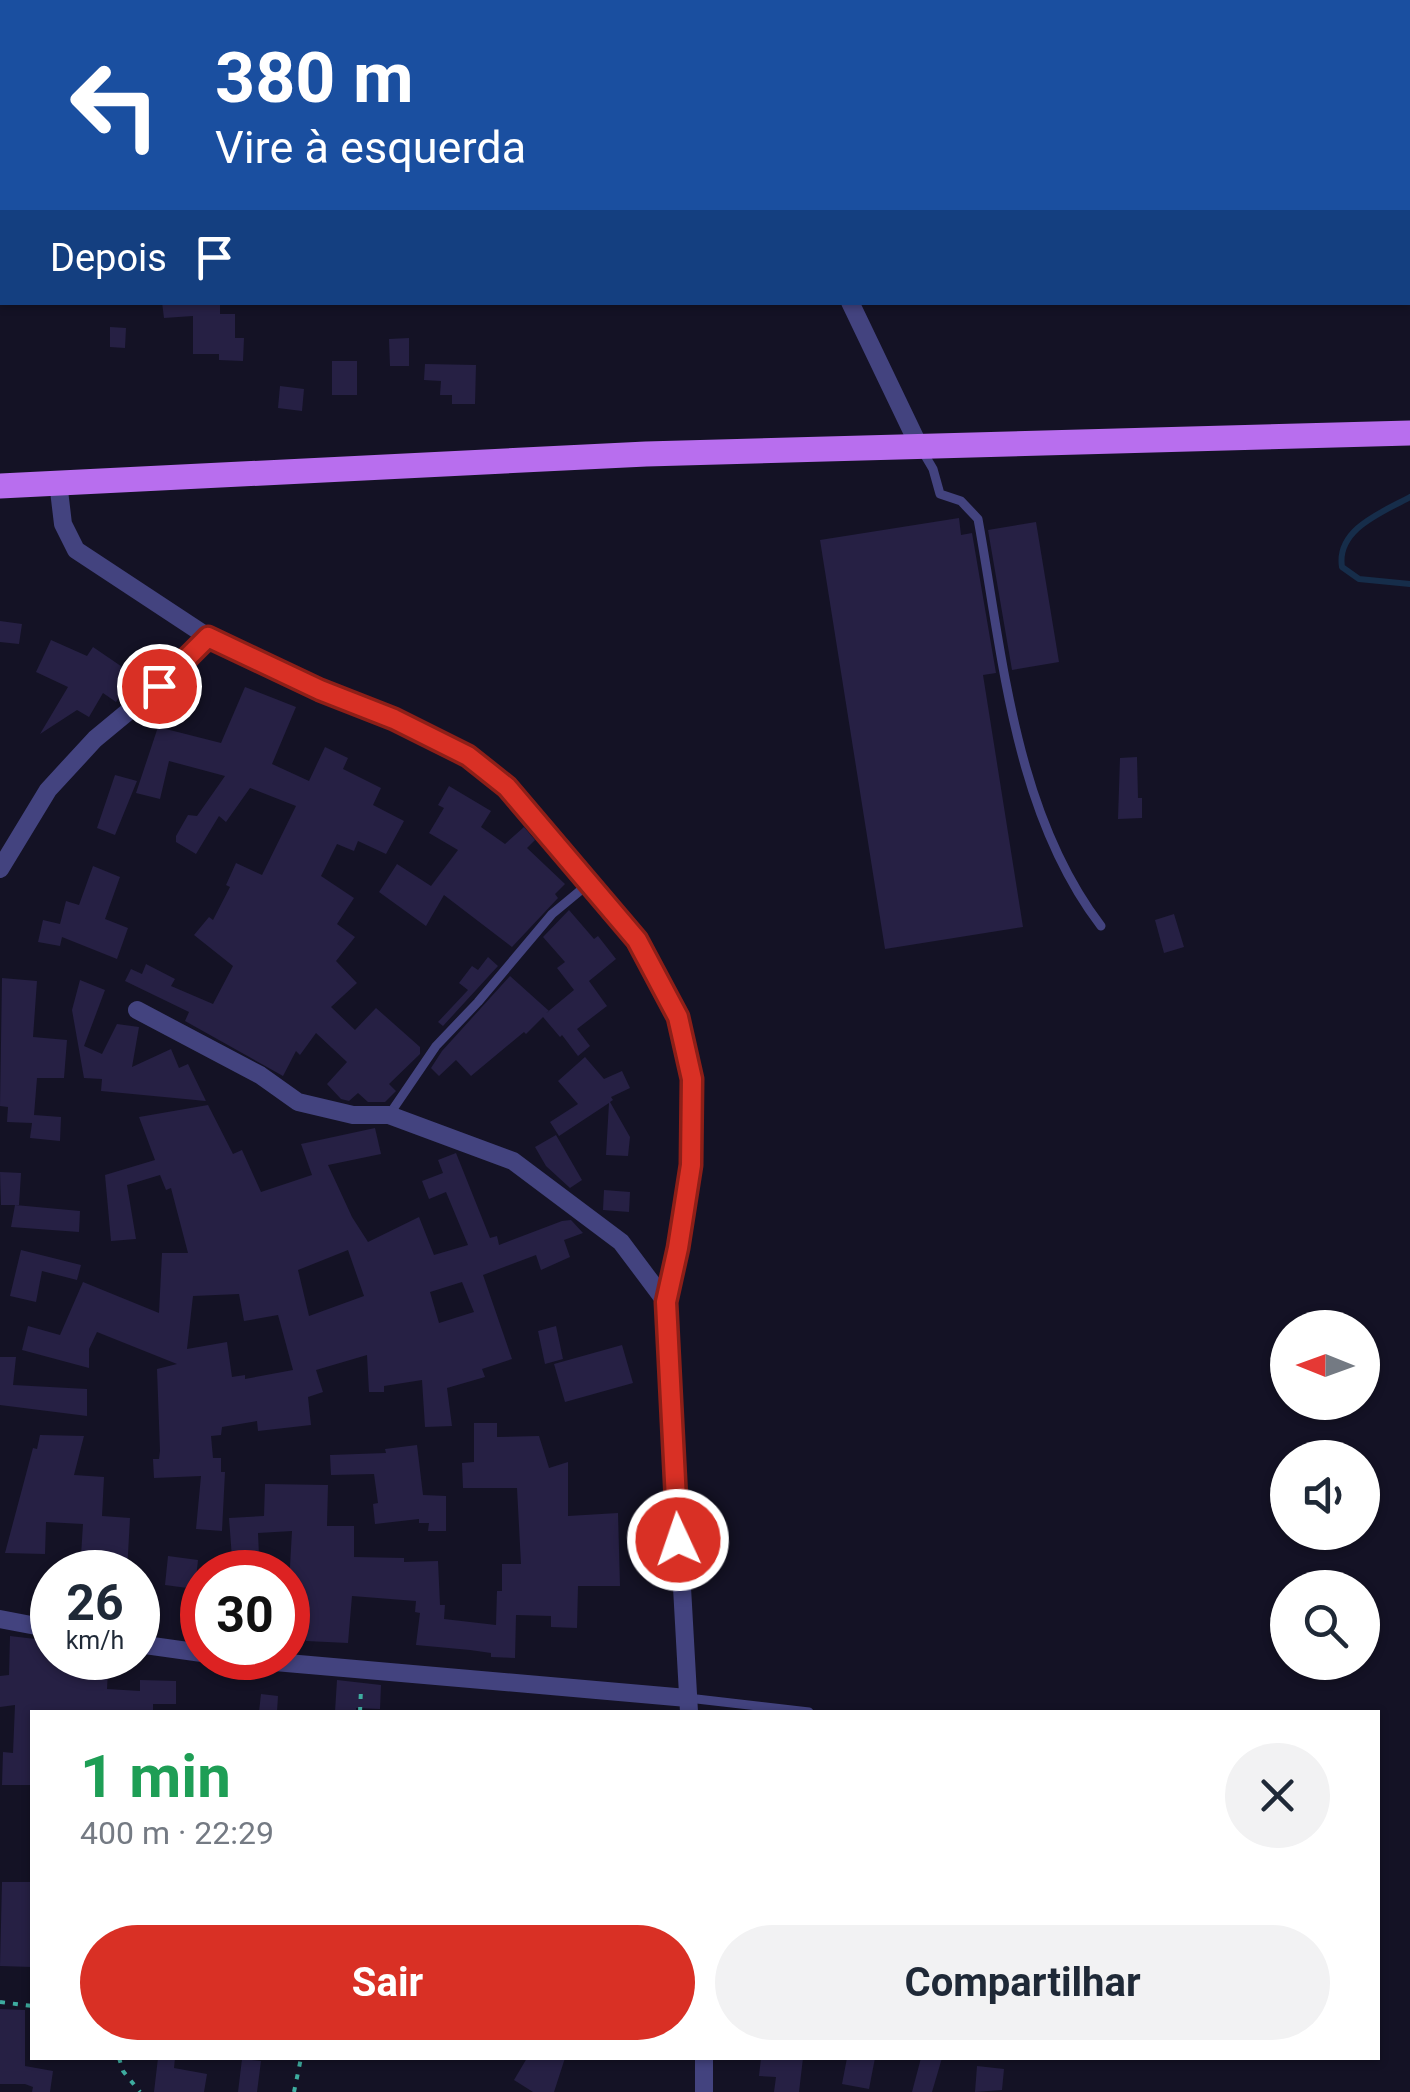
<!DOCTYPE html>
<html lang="pt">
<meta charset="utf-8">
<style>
:root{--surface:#fff;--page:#f2f2f3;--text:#1f2937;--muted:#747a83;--accent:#d93025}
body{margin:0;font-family:Roboto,sans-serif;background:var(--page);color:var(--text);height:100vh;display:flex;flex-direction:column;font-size:38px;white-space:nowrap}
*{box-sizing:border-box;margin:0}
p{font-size:32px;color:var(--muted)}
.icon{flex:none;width:55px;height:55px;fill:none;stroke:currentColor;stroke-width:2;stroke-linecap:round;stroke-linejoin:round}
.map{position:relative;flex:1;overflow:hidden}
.drawer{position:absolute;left:30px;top:1710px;width:1350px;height:350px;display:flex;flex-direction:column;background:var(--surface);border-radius:0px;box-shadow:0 2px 8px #0004}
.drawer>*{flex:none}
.top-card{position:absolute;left:0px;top:0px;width:1410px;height:305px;box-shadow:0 2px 8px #0004;background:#1a4fa0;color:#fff;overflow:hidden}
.needle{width:65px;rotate:271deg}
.controls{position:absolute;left:1270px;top:1310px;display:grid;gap:20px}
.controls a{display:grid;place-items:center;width:110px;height:110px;border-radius:50%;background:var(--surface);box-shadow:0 2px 8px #0004;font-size:50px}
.speed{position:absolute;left:30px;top:1550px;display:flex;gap:20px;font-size:50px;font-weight:700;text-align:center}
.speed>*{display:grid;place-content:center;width:130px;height:130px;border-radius:50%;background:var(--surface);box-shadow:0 2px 8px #0004;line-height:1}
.speed small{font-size:25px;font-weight:400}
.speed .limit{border:15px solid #d22;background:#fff;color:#111}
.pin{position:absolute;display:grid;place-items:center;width:85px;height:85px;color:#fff;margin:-42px;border:5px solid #fff;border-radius:50%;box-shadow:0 2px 10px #0007}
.me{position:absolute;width:110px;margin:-55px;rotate:357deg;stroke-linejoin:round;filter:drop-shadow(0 0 8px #0008)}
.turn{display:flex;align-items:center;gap:35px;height:210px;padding:0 50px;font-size:45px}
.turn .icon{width:130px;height:130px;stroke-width:2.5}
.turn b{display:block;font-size:70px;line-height:85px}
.then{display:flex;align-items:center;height:95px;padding:0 50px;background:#0003;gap:20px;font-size:38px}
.round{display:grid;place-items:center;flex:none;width:105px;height:105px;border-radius:52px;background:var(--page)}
.head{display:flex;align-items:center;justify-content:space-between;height:170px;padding:0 50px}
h1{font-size:60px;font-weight:700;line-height:75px;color:#1e9e55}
.action{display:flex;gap:20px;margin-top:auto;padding:20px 50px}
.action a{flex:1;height:115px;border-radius:60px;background:var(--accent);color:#fff;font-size:40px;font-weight:700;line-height:115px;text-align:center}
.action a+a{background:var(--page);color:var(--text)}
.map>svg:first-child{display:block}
</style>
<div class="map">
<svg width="1410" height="2092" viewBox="0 0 1410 2092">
<rect width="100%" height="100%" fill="#141225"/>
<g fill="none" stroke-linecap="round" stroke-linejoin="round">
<path stroke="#162d4a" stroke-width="6" d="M 1408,49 L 1410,47
M 1408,289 L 1410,292
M 1410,497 C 1383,512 1336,529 1342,567 L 1359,579 L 1410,584"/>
</g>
<path fill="#262044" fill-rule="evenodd" d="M 162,302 L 220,302 L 220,314 L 235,314 L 235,338 L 244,338 L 243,361 L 219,360 L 219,354 L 193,354 L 193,316 L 164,318 Z
M 110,327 L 126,328 L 125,348 L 110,347 Z
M 409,338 L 409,366 L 390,366 L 389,339 Z
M 332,361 L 357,361 L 357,395 L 332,395 Z
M 425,364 L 476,365 L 475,404 L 452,404 L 452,395 L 440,395 L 441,381 L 424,380 Z
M 280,386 L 304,389 L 302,411 L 278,408 Z
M 959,518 L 961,535 L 972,533 L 996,673 L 983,675 L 1023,927 L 885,949 L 820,540 Z
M 1036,522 L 1059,662 L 1012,670 L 988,530 Z
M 0,621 L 22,624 L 19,644 L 0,642 Z
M 51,640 L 87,656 L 93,647 L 134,675 L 116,702 L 103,693 L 89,717 L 77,710 L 40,734 L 68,687 L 36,672 Z
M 245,687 L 296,707 L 272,764 L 309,781 L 325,747 L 348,758 L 343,769 L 381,788 L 373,805 L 404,821 L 386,854 L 358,841 L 354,851 L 337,844 L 321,876 L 354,898 L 337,924 L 355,937 L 336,961 L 357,983 L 331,1007 L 355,1030 L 376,1008 L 420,1047 L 420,1054 L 389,1084 L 396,1091 L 385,1102 L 368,1102 L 358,1093 L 349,1101 L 341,1099 L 327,1084 L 347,1062 L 316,1033 L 300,1055 L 296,1051 L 283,1076 L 185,1021 L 189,1012 L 125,981 L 131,969 L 142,974 L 146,964 L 175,979 L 171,986 L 213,1004 L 233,966 L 194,935 L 209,917 L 213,920 L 230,887 L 226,885 L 236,863 L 262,875 L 296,806 L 250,788 L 226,822 L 219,816 L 196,854 L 176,842 L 176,836 L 188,815 L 197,816 L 225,776 L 169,761 L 160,799 L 136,793 L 158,727 L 221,743 Z
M 1137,757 L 1138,798 L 1142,798 L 1142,818 L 1118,819 L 1120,758 Z
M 115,775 L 137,781 L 115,835 L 97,828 Z
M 449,786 L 491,811 L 481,827 L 505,844 L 524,827 L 535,840 L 527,848 L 565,884 L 555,894 L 558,898 L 512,947 L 444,895 L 426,926 L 379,892 L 397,864 L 431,886 L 458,850 L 429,833 L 444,808 L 438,805 Z
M 93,866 L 120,877 L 105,919 L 128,928 L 117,959 L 62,937 L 60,946 L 38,942 L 43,920 L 60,924 L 66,901 L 79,905 Z
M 569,910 L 594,939 L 598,936 L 616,959 L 589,981 L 607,1006 L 577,1029 L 590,1046 L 578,1056 L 562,1035 L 560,1037 L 543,1017 L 526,1034 L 524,1032 L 471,1076 L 456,1060 L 439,1076 L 431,1068 L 442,1051 L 510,976 L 549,1011 L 545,1014 L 574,990 L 557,968 L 565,962 L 543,937 Z
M 1174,914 L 1184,947 L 1164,953 L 1155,920 Z
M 488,957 L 498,966 L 443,1026 L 438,1022 L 468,990 L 459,983 L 472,966 L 478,970 Z
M 2,978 L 37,981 L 33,1037 L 67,1040 L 64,1078 L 37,1078 L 34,1115 L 61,1117 L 60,1141 L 30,1138 L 32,1123 L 7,1122 L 8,1107 L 0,1106 Z
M 80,980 L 105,990 L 84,1046 L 102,1054 L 117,1024 L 139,1027 L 132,1067 L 171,1049 L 179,1068 L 188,1064 L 206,1101 L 101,1091 L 102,1079 L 84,1078 L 72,1010 Z
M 585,1057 L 604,1079 L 622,1071 L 630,1088 L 611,1097 L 613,1100 L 610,1102 L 630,1137 L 628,1156 L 606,1155 L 609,1103 L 559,1136 L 550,1122 L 578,1104 L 558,1081 Z
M 208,1105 L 233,1154 L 242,1150 L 261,1192 L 312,1175 L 301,1144 L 375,1128 L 381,1154 L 328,1165 L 352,1217 L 368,1242 L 419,1217 L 434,1255 L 468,1245 L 446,1192 L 429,1199 L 422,1181 L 443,1173 L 438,1160 L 456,1153 L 490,1238 L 497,1236 L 499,1245 L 562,1221 L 571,1220 L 583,1233 L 564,1240 L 570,1257 L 541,1270 L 536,1255 L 483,1275 L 512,1359 L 482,1369 L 485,1377 L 447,1388 L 452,1426 L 425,1427 L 422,1380 L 384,1386 L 384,1392 L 369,1392 L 367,1355 L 316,1370 L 323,1392 L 308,1397 L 311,1425 L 258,1431 L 257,1421 L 222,1427 L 221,1435 L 211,1436 L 213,1458 L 221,1458 L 221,1472 L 225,1472 L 222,1531 L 196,1529 L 201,1476 L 154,1478 L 153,1459 L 159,1459 L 160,1451 L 157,1369 L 177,1364 L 97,1332 L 89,1349 L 89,1368 L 22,1350 L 28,1326 L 60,1335 L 83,1282 L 159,1313 L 162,1253 L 188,1253 L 171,1188 L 166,1190 L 160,1175 L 127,1185 L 136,1239 L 111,1241 L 105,1175 L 155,1160 L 139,1117 ZM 348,1250 L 364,1296 L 309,1316 L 298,1270 ZM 462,1282 L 474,1312 L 439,1323 L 430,1292 ZM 239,1294 L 244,1321 L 278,1315 L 293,1370 L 245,1379 L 245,1375 L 232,1377 L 227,1342 L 187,1349 L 193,1296 Z
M 556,1135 L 582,1180 L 570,1188 L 546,1166 L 535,1147 Z
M 0,1172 L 21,1173 L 19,1205 L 15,1205 L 80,1211 L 79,1232 L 11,1227 L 15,1205 L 1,1205 Z
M 604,1190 L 630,1192 L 629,1212 L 603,1210 Z
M 21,1250 L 81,1265 L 77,1280 L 42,1271 L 36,1302 L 10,1296 Z
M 556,1326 L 563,1359 L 545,1364 L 538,1331 Z
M 622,1345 L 633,1383 L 565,1402 L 554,1364 Z
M 0,1357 L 16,1357 L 13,1385 L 87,1389 L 87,1416 L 0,1405 Z
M 474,1423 L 497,1423 L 497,1437 L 539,1436 L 549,1468 L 568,1462 L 568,1516 L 618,1513 L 620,1586 L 578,1586 L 577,1628 L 551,1627 L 551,1616 L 516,1615 L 515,1658 L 491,1657 L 491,1653 L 470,1650 L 416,1645 L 420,1613 L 415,1612 L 416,1601 L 352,1596 L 348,1643 L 306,1641 L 307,1623 L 296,1623 L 297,1602 L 288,1602 L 292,1531 L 258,1533 L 259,1556 L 232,1558 L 229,1518 L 264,1516 L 265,1484 L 328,1485 L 327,1526 L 354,1526 L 354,1557 L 404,1558 L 404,1562 L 438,1561 L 440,1605 L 445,1605 L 444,1619 L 496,1625 L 497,1591 L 502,1591 L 502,1564 L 521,1564 L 517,1488 L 463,1488 L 462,1463 L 474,1462 Z
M 40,1435 L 84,1436 L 74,1475 L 104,1477 L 102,1516 L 130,1518 L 127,1572 L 80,1572 L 83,1524 L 46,1522 L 45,1554 L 5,1553 L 33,1448 L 37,1449 Z
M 417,1445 L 423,1495 L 446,1496 L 446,1531 L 428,1531 L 429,1523 L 419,1523 L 419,1519 L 375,1524 L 373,1504 L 378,1503 L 374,1474 L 331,1475 L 330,1455 L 386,1453 L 385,1449 Z
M 168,1556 L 198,1560 L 195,1589 L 165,1585 Z
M 10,1636 L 52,1641 L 52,1658 L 84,1658 L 83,1669 L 108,1670 L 107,1689 L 140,1691 L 140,1680 L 176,1681 L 176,1704 L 153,1704 L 153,1712 L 42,1710 L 42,1712 L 32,1712 L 32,1785 L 2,1785 L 3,1752 L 13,1753 L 15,1705 L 0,1707 L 0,1676 L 9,1675 Z
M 337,1680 L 381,1685 L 380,1709 L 356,1708 L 356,1712 L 335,1712 Z
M 261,1694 L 278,1696 L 277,1712 L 259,1712 Z
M 2,1882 L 32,1882 L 32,1967 L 0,1966 Z
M 0,2009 L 25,2010 L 25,2066 L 53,2071 L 50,2092 L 32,2092 L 33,2087 L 25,2084 L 0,2084 Z
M 158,2058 L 175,2058 L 174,2068 L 207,2074 L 204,2092 L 154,2092 Z
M 527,2058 L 565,2058 L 554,2092 L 533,2092 L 514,2080 Z
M 761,2058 L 803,2058 L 799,2092 L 774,2092 L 776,2077 L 759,2076 Z
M 847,2058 L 875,2058 L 869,2089 L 842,2084 Z
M 921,2058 L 942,2058 L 932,2092 L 912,2092 Z
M 242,2059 L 261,2061 L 257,2092 L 238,2092 Z
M 977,2066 L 1004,2069 L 1002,2090 L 975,2092 Z"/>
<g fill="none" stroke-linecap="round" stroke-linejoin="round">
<path stroke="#3eac9f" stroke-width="4" stroke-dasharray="5 8" stroke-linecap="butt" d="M 360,1712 L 361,1689
M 0,2002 L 32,2006
M 119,2058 L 123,2071 L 140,2092
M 294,2092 L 301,2058"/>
<path stroke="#43437f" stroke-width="9" d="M 923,452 L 933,469 L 940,494 L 961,501 L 978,519 C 1003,656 1014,812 1101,926
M 389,1115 L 436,1046 L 478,1002 L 552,914 L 587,885
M 688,1698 L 809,1712"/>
<path stroke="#43437f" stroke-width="18" d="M 624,0 L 629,2
M 850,302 L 919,446
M 58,482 L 63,524 L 76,550 L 208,637 L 319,690 L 393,719 L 468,756 L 507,787 L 637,940 L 678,1017 L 692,1079 L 691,1165 L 679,1248 L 666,1302 L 689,1712
M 0,869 L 48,790 L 95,739 L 159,686 L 208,637
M 137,1010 L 260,1075 L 298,1102 L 353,1115 L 389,1115 L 513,1161 L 621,1242 L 666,1302
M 0,1619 L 52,1629
M 138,1644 L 202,1653
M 230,1658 L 687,1698
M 704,2092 L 704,2058"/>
<path stroke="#b86eee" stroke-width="25" d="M 0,486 L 646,454 L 1410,433"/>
</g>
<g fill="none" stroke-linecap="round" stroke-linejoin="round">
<defs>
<path id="route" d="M 159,686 L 208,637 L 320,690 L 394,719 L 468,756 L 507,787 L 637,940 L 678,1017 L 692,1079 L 691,1165 L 678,1248 L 666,1302 L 678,1540"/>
</defs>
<use href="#route" stroke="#8d1f18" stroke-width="25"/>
<use href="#route" stroke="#d93025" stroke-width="18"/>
</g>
</svg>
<div class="controls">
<a><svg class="needle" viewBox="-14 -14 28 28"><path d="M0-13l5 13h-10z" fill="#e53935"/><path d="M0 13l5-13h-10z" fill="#747a83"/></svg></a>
<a><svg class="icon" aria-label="sound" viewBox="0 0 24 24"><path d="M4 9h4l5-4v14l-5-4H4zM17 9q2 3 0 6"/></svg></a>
<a><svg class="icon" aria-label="search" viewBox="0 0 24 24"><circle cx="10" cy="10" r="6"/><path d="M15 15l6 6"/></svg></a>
</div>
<div class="speed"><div>26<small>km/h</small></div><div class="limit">30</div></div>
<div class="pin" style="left:159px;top:686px;background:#d93025"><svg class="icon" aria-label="arrive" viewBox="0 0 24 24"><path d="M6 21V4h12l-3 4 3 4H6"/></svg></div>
<svg class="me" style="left:678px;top:1540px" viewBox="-20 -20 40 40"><circle r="17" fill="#d93025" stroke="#fff" stroke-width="3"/><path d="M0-11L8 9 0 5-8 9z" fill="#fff"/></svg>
<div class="top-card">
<div class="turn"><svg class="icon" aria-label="left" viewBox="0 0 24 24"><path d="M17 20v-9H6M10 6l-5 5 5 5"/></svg><div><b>380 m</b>Vire à esquerda</div></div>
<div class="then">Depois<svg class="icon" aria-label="arrive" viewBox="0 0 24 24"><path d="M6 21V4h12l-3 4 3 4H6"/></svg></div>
</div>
<section class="drawer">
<div class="head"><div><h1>1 min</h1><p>400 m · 22:29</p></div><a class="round"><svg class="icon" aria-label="close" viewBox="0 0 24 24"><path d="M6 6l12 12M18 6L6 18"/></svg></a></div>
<div class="action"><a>Sair</a><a>Compartilhar</a></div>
</section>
</div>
